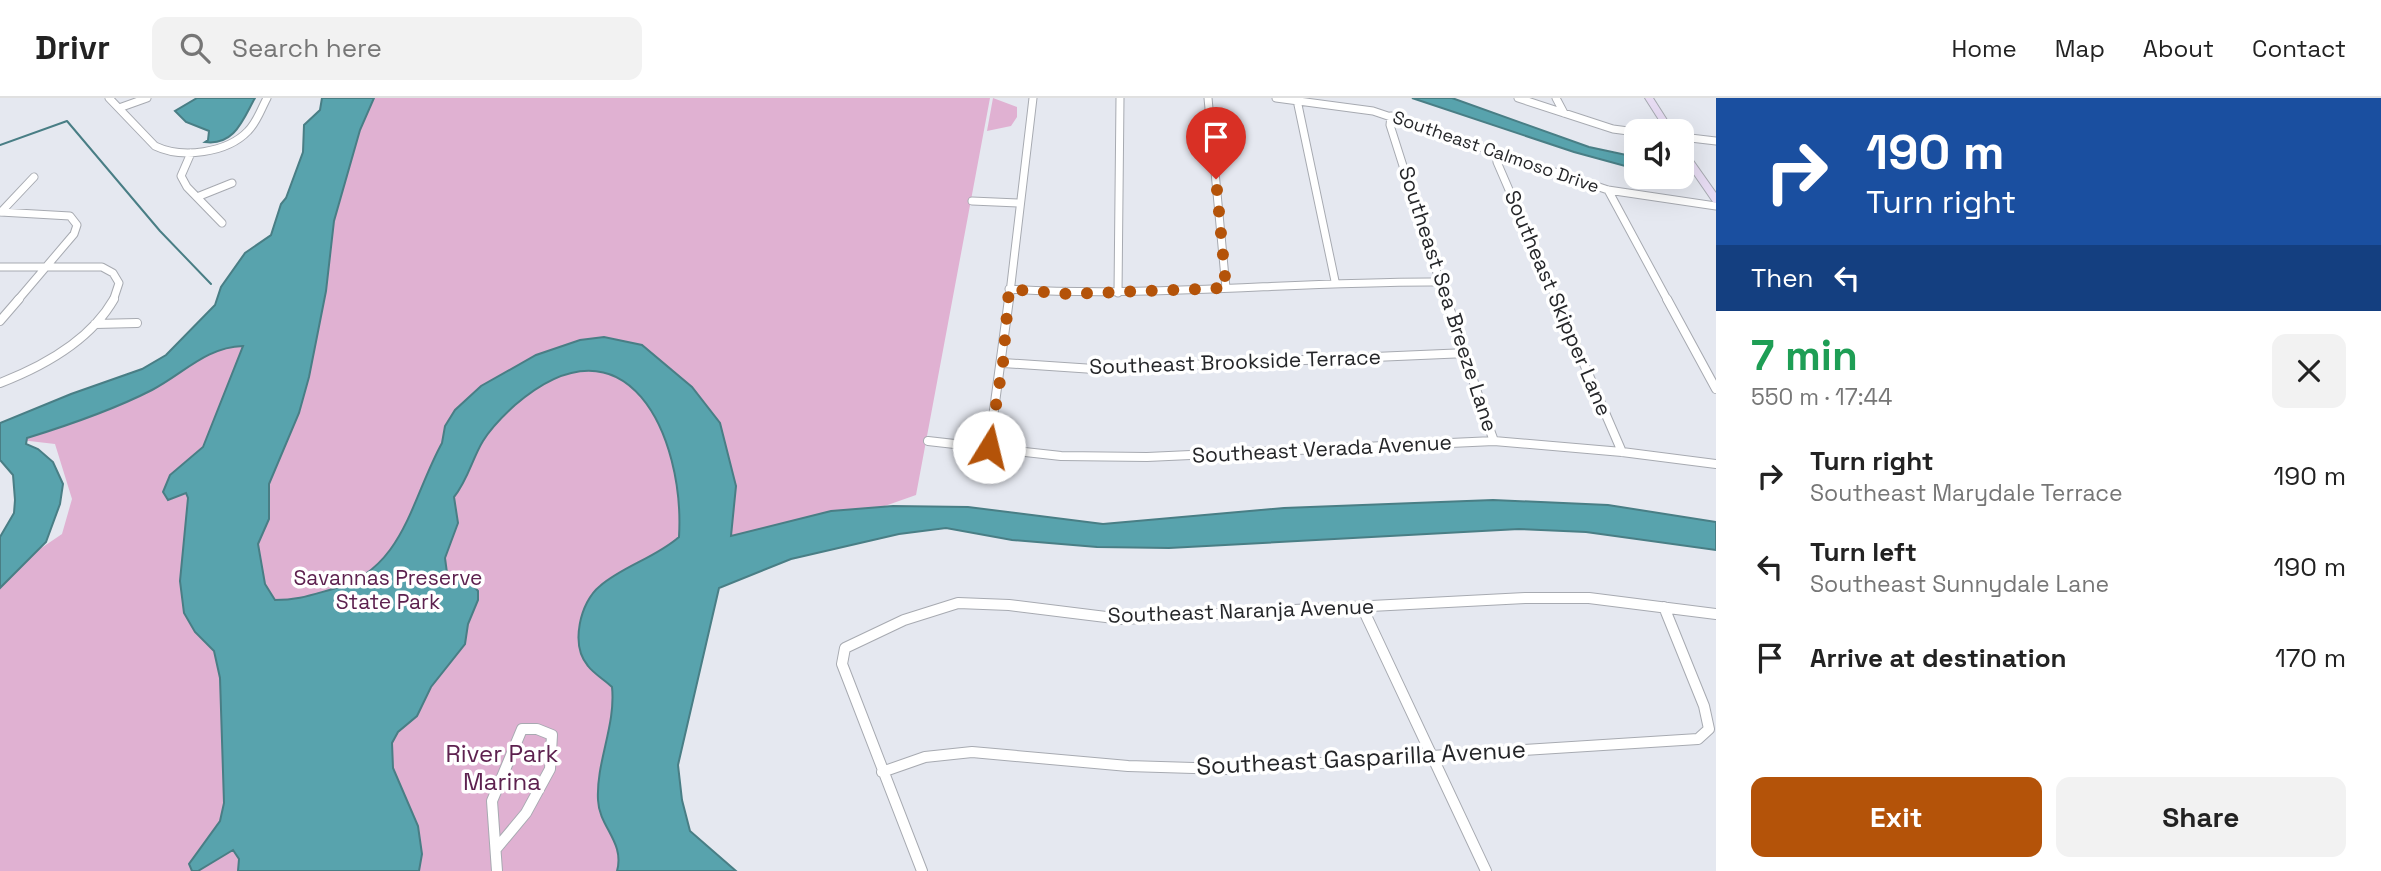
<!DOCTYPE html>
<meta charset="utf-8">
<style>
:root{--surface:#fff;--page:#f2f2f2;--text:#222;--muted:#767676;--line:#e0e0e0;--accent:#b45309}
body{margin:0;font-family:"Space Grotesk",sans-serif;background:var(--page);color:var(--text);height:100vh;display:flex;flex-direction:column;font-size:26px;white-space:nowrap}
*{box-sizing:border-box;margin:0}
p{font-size:23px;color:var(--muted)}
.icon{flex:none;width:38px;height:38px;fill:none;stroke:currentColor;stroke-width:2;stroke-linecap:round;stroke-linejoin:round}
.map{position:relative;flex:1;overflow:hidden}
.sheet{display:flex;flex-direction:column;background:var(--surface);width:665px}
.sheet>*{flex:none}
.banner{background:#1a4fa0;color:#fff;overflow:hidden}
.controls{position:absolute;left:1624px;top:21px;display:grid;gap:14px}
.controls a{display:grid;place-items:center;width:70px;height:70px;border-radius:14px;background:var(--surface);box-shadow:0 7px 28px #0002;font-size:35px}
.pin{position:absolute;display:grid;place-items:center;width:60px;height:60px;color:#fff;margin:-72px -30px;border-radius:50% 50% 50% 0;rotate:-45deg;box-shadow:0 0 7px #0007}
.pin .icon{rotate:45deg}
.me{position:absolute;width:77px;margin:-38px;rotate:9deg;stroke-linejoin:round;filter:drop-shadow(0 0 5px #0008)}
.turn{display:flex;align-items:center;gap:24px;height:147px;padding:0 35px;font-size:32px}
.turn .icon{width:91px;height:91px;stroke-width:2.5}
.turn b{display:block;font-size:49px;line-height:60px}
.then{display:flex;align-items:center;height:66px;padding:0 35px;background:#0003;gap:14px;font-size:26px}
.round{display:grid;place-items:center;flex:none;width:74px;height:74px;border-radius:14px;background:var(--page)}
.head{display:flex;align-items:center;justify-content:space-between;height:119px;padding:0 35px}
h1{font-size:42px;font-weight:800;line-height:52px;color:#1e9e55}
.action{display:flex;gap:14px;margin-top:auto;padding:14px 35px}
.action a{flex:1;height:80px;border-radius:14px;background:var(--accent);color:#fff;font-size:28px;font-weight:800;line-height:80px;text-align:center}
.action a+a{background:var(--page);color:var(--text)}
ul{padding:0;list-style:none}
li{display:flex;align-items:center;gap:21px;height:91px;padding:0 35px}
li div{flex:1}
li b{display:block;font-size:26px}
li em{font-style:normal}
header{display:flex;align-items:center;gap:42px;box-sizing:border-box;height:98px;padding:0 35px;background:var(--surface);border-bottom:2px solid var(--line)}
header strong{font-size:33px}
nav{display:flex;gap:38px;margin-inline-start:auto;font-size:24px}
.search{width:490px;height:63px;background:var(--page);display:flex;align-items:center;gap:18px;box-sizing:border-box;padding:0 24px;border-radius:14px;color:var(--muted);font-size:26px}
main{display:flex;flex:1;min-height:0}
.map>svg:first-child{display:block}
</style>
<header>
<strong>Drivr</strong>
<div class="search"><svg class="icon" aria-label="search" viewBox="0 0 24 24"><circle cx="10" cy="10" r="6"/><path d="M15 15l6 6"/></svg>Search here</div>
<nav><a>Home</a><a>Map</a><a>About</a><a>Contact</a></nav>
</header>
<main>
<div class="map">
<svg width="1716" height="773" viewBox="0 0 1716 773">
<rect width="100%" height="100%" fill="#e5e8f0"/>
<path fill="#e0b1d2" d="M 350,0 L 990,0 L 916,397 L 811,434 L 671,515 L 681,773 L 0,773 L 0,478 L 62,436 L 72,401 L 55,346 L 12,341 L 198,252 L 248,240 Z
M 993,0 L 1017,9 L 1017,19 L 1011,28 L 987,33 Z"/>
<path fill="#58a3ad" stroke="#497e85" stroke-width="2" d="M 197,0 L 255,0 C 243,21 235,48 205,44 L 208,42 L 209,33 L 186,24 L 175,13 Z
M 322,0 L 374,0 L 360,32 L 334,123 L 326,193 L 309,279 L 299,315 L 269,386 L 269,421 L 258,446 L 265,486 L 275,502 C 298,502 311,497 333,491 C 404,472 411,401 442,345 L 445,328 L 455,312 L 481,288 L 536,257 L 580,242 L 604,239 L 642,247 L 692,289 L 720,325 L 736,388 L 731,438 L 831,413 L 893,408 L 968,409 L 1103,426 L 1284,410 L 1493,402 L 1608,407 L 1716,424 L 1716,452 L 1586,434 L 1519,431 L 1169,450 L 1097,449 L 1012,442 L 946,430 L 899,436 L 791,461 L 719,490 L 678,667 L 682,702 L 690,733 L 736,773 L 617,773 C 625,744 599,729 598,702 C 596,664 616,627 612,589 C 605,582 594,576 588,568 C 570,547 580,504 600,488 C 623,468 655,460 679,439 C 685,339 627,210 515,307 C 504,317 491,330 483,343 C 472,361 468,382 454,399 L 458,425 L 445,460 L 447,475 L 469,483 L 478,493 L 478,502 L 468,526 L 465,546 L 431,589 L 417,618 L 398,634 L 392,645 L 393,670 L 418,728 L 422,756 L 419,773 L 238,773 L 239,761 L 233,752 L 198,773 L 192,773 L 189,766 L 220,723 L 224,705 L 220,580 L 214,553 L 195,534 L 184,515 L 180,483 L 188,400 L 186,395 L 168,402 L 163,394 L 170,377 L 203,349 L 243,248 C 206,249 183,276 152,292 C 113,312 69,327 27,340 L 26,346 L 38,351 L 53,364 L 63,386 L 60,406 L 46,444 L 0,490 L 0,439 L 14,415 L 15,402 L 13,377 L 0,362 L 0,325 L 71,296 L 142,271 L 166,257 L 215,207 L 221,189 L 245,155 L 271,137 L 281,106 L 286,100 L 303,54 L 304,27 L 320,12 Z
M 1412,0 L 1452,0 L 1589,49 L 1636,59 L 1636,71 L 1574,54 Z"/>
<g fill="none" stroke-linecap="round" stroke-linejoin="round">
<path stroke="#497e85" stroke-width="2" d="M 0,47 L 67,23 L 160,133 L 211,186"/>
<defs>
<path id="street-far2" d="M 109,0 L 155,48 C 182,61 227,55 248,33 C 257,24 261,11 267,0
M 1208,0 L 1226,190
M 1276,0 L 1373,13 L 1608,92 L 1716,108
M 1518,0 L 1613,31 L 1636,34
M 1556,0 L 1564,15
M 1297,2 L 1335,183
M 119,10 L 147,0
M 1391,18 L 1390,27 L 1446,203
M 1682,39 L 1716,43
M 191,55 L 181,78 L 187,89 L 222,125
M 1497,55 L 1497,64 L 1557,203
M 1608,92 L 1668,203
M 197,99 L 232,85
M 972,103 L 1018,105
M 0,114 L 70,118 L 77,127 L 74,136 L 17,203
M 1,114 L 34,79
M 0,169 L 102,169 L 113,175 L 119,185 L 113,203
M 1009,191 C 1152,200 1296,183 1439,184
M 1118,195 L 1120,0
M 1009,203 L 1033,0"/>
<path id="street-far1" d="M 1446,201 C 1464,248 1476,296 1494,343
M 1556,201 L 1622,354
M 1667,201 L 1716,291
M 0,223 L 19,201
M 95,226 L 137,225
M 1003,265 L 1094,271 L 1467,255
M 0,285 C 44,268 90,243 114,201
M 928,343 L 1061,358 L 1147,359 L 1494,343 L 1622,354 L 1716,366
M 989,349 L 1009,201"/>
<path id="street" d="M 1362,509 L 1486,773
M 882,674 L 925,659 L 972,654 L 1128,668 L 1226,671 L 1698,641 L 1709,631 L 1704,608 L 1664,509
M 496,751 L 526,715 L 550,671 L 552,637 L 537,631 L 522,631 L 492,703 L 497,773
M 922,773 L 842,566 L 845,550 L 904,522 L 958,505 L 1009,507 L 1122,521 L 1525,500 L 1589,500 L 1716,516"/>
<path id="secondary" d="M 1645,0 L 1653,0 L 1674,33 L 1666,33 Z
M 1682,50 L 1685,51 L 1716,95 L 1716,105 L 1713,104 L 1682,59 Z"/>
</defs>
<use href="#street-far2" stroke="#a7aab1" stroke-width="9"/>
<use href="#street-far1" stroke="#a7aab1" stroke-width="10"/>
<use href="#street" stroke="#a7aab1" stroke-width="12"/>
<use href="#secondary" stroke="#a7aab1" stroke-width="2"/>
<use href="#street-far2" stroke="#fff" stroke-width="7"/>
<use href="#street-far1" stroke="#fff" stroke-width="8"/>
<use href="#street" stroke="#fff" stroke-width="10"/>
<use href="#secondary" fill="#e7dcf3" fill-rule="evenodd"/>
</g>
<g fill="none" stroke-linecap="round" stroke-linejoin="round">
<path stroke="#b45309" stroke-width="12" stroke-dasharray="0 21.6" d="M 989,349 L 1003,265 L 1009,191 L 1067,196 L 1226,190 L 1216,81"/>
</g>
<g text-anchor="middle" stroke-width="7" stroke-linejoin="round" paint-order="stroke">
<g font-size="18" fill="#252629" stroke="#fff">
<text transform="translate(1496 54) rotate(19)" y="6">Southeast Calmoso Drive</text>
</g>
<g font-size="21" fill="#252629" stroke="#fff">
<text transform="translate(1448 201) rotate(72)" y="7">Southeast Sea Breeze Lane</text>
<text transform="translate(1558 205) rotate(67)" y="7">Southeast Skipper Lane</text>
<text transform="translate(1235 264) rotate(-2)" y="7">Southeast Brookside Terrace</text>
<text transform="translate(1322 351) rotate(-3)" y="7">Southeast Verada Avenue</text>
<text transform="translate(1241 513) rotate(-2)" y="7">Southeast Naranja Avenue</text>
</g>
<g font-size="21" fill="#5d214f" stroke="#fff">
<text x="388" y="487">Savannas Preserve<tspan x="388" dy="24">State Park</tspan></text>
</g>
<g font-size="24" fill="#5d214f" stroke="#fff">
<text x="502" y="664">River Park<tspan x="502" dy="28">Marina</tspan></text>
</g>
<g font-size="24" fill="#252629" stroke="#fff">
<text transform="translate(1361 660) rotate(-3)" y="8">Southeast Gasparilla Avenue</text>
</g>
</g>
</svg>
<div class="controls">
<a><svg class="icon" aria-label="sound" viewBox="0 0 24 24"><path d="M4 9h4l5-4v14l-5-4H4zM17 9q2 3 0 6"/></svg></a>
</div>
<div class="pin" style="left:1216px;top:81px;background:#d93025"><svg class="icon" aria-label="arrive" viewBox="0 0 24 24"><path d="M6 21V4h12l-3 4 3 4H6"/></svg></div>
<svg class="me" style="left:989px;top:349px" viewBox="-20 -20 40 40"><circle r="19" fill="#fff"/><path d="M0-13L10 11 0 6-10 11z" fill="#b45309"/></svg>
</div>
<section class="sheet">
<div class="banner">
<div class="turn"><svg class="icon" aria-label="right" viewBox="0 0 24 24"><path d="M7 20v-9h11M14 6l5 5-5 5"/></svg><div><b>190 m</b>Turn right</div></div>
<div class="then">Then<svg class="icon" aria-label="left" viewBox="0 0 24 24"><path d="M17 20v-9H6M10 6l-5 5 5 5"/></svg></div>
</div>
<div class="head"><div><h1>7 min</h1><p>550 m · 17:44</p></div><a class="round"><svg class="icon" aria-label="close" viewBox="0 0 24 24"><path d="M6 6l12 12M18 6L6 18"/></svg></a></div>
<ul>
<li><svg class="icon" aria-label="right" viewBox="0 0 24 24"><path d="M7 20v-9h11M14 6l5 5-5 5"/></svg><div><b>Turn right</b><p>Southeast Marydale Terrace</p></div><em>190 m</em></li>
<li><svg class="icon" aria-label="left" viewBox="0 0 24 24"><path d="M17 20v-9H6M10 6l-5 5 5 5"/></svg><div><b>Turn left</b><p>Southeast Sunnydale Lane</p></div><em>190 m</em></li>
<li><svg class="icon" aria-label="arrive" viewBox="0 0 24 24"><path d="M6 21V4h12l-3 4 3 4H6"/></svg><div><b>Arrive at destination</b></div><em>170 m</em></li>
</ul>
<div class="action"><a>Exit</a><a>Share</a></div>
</section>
</main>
